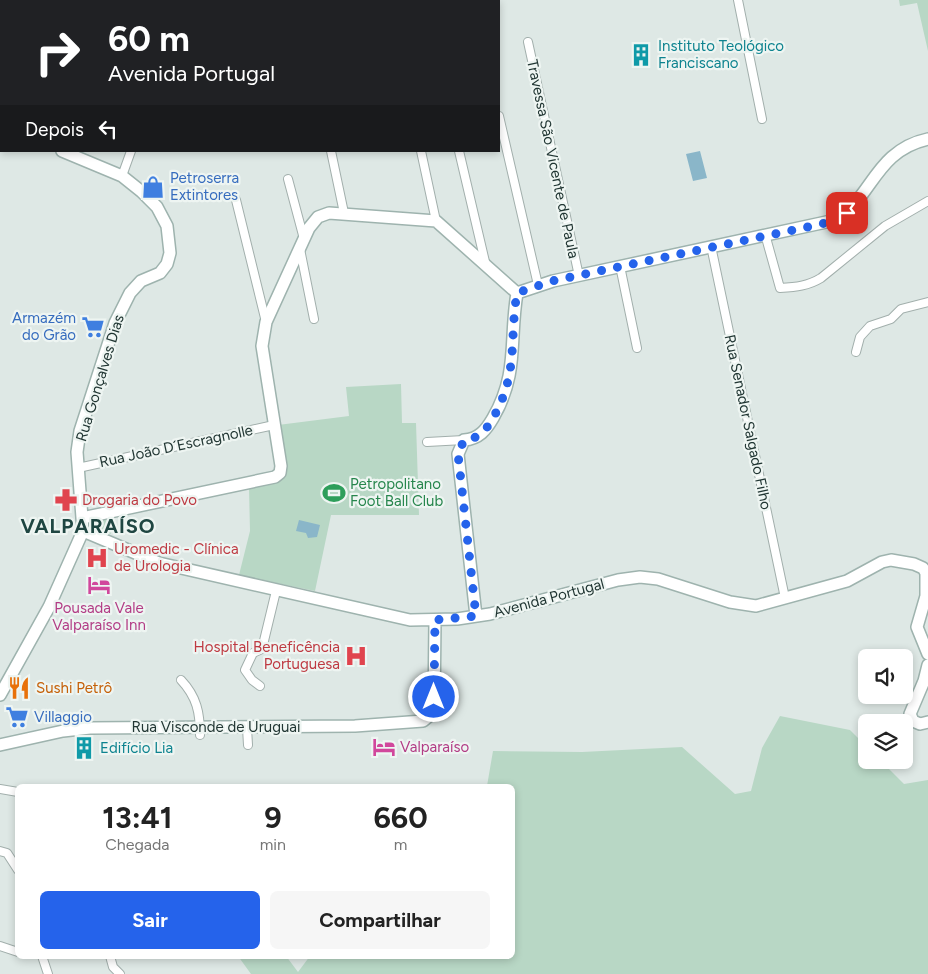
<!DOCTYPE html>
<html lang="pt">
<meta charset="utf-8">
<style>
:root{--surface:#fff;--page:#f6f6f6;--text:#222;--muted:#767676;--accent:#2563eb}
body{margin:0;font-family:Figtree,sans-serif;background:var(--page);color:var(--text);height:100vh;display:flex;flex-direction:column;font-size:19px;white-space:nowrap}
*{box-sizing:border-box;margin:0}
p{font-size:16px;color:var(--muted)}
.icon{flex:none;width:28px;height:28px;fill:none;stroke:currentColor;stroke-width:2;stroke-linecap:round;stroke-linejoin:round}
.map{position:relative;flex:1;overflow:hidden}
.details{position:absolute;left:15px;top:784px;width:500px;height:175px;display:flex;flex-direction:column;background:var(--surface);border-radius:8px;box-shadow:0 2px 8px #0003}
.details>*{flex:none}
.guide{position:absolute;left:0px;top:0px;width:500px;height:152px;box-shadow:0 2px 8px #0003;background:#202124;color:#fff;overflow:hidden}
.tools{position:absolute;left:858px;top:649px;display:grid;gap:10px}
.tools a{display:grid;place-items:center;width:55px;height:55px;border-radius:8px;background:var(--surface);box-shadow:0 2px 8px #0003;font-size:25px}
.pin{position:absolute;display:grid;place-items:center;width:42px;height:42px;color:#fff;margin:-21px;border-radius:10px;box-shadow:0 2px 8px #0006}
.me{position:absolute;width:55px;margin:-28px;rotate:0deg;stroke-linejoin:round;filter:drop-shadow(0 0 4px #0008)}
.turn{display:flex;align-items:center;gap:18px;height:105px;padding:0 25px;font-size:22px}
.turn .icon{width:65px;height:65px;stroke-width:2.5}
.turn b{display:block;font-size:35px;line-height:42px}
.then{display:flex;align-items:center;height:48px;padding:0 25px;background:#0003;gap:10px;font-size:19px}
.eta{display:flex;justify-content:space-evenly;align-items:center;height:85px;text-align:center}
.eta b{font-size:30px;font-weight:700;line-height:35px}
.primary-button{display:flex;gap:10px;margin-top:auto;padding:10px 25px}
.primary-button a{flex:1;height:58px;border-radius:8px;background:var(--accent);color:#fff;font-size:20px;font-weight:700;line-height:58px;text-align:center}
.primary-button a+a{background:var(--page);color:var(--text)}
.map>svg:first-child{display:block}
</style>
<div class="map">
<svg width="928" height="974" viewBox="0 0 928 974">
<rect width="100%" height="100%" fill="#dee8e5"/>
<path fill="#b8d7c5" d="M 899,0 L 928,0 L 928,51 L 917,3 L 900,6 Z
M 401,384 L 402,423 L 416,423 L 419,515 L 331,515 L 315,591 L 239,575 L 250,531 L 249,487 L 282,476 L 286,470 L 278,425 L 349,416 L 346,387 Z
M 107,518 L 111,534 L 91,525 L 93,521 Z
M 780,716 L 850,730 L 866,746 L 866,760 L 880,760 L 904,784 L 928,780 L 928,974 L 251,974 L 238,956 L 286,956 L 298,972 L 310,956 L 512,956 L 512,786 L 487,786 L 493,751 L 582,752 L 682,747 L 735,794 L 751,791 L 762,748 Z"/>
<path fill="#8ab6c9" d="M 700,151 L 707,178 L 693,181 L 686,154 Z
M 299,520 L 320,525 L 317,537 L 308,538 L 306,533 L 296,531 Z"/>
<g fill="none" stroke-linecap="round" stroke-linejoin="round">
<path stroke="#8ab6c9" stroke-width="15" d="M 392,1 L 394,0
M 0,97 L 1,97"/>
<defs>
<path id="street" d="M 285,0 L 285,1
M 738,0 L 762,119
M 528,42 L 579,276
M 499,116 L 538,285
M 331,151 L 344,213
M 421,151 L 436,221
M 459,151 L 486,266
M 122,176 L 131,151
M 288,179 L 304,239
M 236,200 L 266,322
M 765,234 L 780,288 C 796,287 808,286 821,278 L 885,226 L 928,201
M 711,246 L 785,598
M 300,249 L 314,319
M 620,266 L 637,348
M 856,352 L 860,337 L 870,326 L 891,319 L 901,309 L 928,302
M 427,442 L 464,440
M 78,468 L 274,425
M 181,680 C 197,697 200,713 200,735
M 260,686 L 252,680 L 245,670 L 253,653 L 262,649 L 276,591
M 247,728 L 248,745
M 0,789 L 18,792
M 0,851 L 7,853 L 18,870
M 0,946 L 18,952
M 42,956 L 48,974
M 110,956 L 113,967 L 120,974"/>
<path id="secondary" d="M 362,1 L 371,0
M 0,82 L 1,82
M 0,124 L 1,124
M 517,293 L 553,281 L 831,221 C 871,205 872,151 928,139
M 82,518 L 275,477 L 280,473 L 281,466 L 262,346 L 266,322 L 309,228 L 318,217 L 329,213 L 436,221 L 517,293
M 83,531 L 159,563 L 410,620 L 457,619 L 490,614 L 618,580 L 640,577 L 658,579 L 730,602 L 756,606 L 847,581 L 882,562 L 891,560 L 914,564 L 923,568 L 926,573 L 926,596 L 917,627 L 928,654
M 476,616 L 458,454 L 464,440 C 479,439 486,430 493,418 C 519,373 509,340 517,293
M 928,665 L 924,681 L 910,714 L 913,721 L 920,724 L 928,722
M 0,695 L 49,607 L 83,531 L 77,452 L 80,431 L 115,323 L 130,293 L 141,281 L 160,273 L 167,264 L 170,253 L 167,226 L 157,207 L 142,192 L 122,176 L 62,151
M 0,745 L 63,731 L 90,728 L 355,726 L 423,721 L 434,712 L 435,620"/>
</defs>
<use href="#street" stroke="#a2afac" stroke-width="10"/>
<use href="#secondary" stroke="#9eb3ae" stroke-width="14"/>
<use href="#street" stroke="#fff" stroke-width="8"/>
<use href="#secondary" stroke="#fff" stroke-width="11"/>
</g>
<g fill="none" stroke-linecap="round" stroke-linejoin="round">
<path stroke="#2563eb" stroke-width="9" stroke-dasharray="0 16.2" d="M 434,697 L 435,620 L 476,616 L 458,454 L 464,440 C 479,439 486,430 493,418 C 519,373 509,340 517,293 L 552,281 L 822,224 L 847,213"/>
</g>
<defs>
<symbol id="building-bare" viewBox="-9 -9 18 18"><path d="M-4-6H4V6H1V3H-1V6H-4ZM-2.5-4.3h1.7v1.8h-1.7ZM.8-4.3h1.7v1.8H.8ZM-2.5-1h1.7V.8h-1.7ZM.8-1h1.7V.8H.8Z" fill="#0f9aa8" stroke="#eef5f2" stroke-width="2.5" paint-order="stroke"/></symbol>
<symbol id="shop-bare" viewBox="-9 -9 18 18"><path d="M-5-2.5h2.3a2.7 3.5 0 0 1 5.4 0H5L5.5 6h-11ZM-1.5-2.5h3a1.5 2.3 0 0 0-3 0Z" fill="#3f7fe0" stroke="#eef5f2" stroke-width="2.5" paint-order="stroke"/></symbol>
<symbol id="supermarket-bare" viewBox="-9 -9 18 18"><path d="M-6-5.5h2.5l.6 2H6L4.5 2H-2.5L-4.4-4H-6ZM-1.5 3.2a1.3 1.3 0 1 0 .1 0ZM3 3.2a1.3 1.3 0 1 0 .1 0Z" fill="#3f7fe0" stroke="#eef5f2" stroke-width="2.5" paint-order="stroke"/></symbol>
<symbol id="stadium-bare" viewBox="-9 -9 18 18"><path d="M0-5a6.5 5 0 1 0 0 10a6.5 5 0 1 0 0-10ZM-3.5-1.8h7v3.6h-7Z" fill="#2e9e5b" stroke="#eef5f2" stroke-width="2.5" paint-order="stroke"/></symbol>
<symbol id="pharmacy-bare" viewBox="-9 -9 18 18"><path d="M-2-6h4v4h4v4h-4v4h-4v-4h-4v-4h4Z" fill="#e0444e" stroke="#eef5f2" stroke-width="2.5" paint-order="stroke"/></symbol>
<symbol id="hospital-bare" viewBox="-9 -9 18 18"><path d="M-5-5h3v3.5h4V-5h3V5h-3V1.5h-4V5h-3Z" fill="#e0444e" stroke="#eef5f2" stroke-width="2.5" paint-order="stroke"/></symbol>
<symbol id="hotel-bare" viewBox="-9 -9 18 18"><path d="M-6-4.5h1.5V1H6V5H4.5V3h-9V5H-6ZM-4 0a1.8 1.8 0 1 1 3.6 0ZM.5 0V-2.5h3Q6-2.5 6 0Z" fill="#d1479c" stroke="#eef5f2" stroke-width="2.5" paint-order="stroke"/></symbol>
<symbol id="restaurant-bare" viewBox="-9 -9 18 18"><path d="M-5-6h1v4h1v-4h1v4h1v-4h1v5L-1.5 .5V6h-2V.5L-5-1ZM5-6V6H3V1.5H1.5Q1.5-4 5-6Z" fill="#e8710a" stroke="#eef5f2" stroke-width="2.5" paint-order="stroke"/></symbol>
</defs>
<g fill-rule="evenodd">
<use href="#building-bare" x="625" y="39" width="32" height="32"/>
<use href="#shop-bare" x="137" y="171" width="32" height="32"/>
<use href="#supermarket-bare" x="77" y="311" width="32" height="32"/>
<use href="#stadium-bare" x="318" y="477" width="32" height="32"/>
<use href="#pharmacy-bare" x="50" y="484" width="32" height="32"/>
<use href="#hospital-bare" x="81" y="542" width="32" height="32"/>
<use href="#hotel-bare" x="83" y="569" width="32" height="32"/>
<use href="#hospital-bare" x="340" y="640" width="32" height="32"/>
<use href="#restaurant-bare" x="3" y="672" width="32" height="32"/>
<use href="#supermarket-bare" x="1" y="701" width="32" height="32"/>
<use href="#hotel-bare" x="368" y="731" width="32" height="32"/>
<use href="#building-bare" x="68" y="732" width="32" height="32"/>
</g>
<g text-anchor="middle" stroke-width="4.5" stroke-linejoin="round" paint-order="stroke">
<g font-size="15" fill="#0d838f" stroke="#eef5f2" text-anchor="start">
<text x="658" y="51">Instituto Teológico<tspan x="658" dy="17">Franciscano</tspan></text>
<text x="100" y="753">Edifício Lia</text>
</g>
<g font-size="15" fill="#213633" stroke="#eef5f2">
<text transform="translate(553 159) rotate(78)" y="5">Travessa São Vicente de Paula</text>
<text transform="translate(100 378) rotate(-73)" y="5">Rua Gonçalves Dias</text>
<text transform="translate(748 422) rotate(78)" y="5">Rua Senador Salgado Filho</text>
<text transform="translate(176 446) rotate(-12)" y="5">Rua João D´Escragnolle</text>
<text transform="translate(549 598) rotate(-15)" y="5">Avenida Portugal</text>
<text x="216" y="732">Rua Visconde de Uruguai</text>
</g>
<g font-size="15" fill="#366cbe" stroke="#eef5f2" text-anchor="start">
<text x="170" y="183">Petroserra<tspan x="170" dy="17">Extintores</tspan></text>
<text x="76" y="323" text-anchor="end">Armazém<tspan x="76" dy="17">do Grão</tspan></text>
<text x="34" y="722">Villaggio</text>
</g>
<g font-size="15" fill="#27864d" stroke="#eef5f2" text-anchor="start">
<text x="350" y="489">Petropolitano<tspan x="350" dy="17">Foot Ball Club</tspan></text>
</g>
<g font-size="15" fill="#be3a42" stroke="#eef5f2" text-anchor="start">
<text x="82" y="505">Drogaria do Povo</text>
<text x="114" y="554">Uromedic - Clínica<tspan x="114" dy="17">de Urologia</tspan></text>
<text x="340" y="652" text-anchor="end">Hospital Beneficência<tspan x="340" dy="17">Portuguesa</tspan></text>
</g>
<g font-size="15" fill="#b23c85" stroke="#eef5f2">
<text x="99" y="613">Pousada Vale<tspan x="99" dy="17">Valparaíso Inn</tspan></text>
<text x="400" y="752" text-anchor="start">Valparaíso</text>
</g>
<g font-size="15" fill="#c56008" stroke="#eef5f2" text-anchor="start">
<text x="36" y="693">Sushi Petrô</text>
</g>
<g font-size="20" font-weight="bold" letter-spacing="1" fill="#1f4642" stroke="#eef5f2">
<text x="88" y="533">VALPARAÍSO</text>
</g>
</g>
</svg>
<div class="tools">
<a><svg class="icon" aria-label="sound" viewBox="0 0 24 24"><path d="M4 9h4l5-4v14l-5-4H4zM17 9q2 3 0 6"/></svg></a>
<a><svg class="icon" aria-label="layers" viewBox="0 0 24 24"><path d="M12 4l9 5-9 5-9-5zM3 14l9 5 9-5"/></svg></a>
</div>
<div class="pin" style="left:847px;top:213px;background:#d93025"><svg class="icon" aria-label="arrive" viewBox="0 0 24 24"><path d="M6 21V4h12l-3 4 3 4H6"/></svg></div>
<svg class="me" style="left:434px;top:697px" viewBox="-20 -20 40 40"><circle r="17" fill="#2563eb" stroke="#fff" stroke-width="3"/><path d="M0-11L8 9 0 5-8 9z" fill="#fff"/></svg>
<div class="guide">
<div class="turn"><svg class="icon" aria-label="right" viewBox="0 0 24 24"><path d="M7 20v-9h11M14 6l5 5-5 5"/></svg><div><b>60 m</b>Avenida Portugal</div></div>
<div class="then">Depois<svg class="icon" aria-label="left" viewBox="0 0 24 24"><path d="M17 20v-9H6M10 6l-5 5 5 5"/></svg></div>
</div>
<section class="details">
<div class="eta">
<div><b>13:41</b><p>Chegada</p></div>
<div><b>9</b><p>min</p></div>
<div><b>660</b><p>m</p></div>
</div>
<div class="primary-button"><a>Sair</a><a>Compartilhar</a></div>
</section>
</div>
